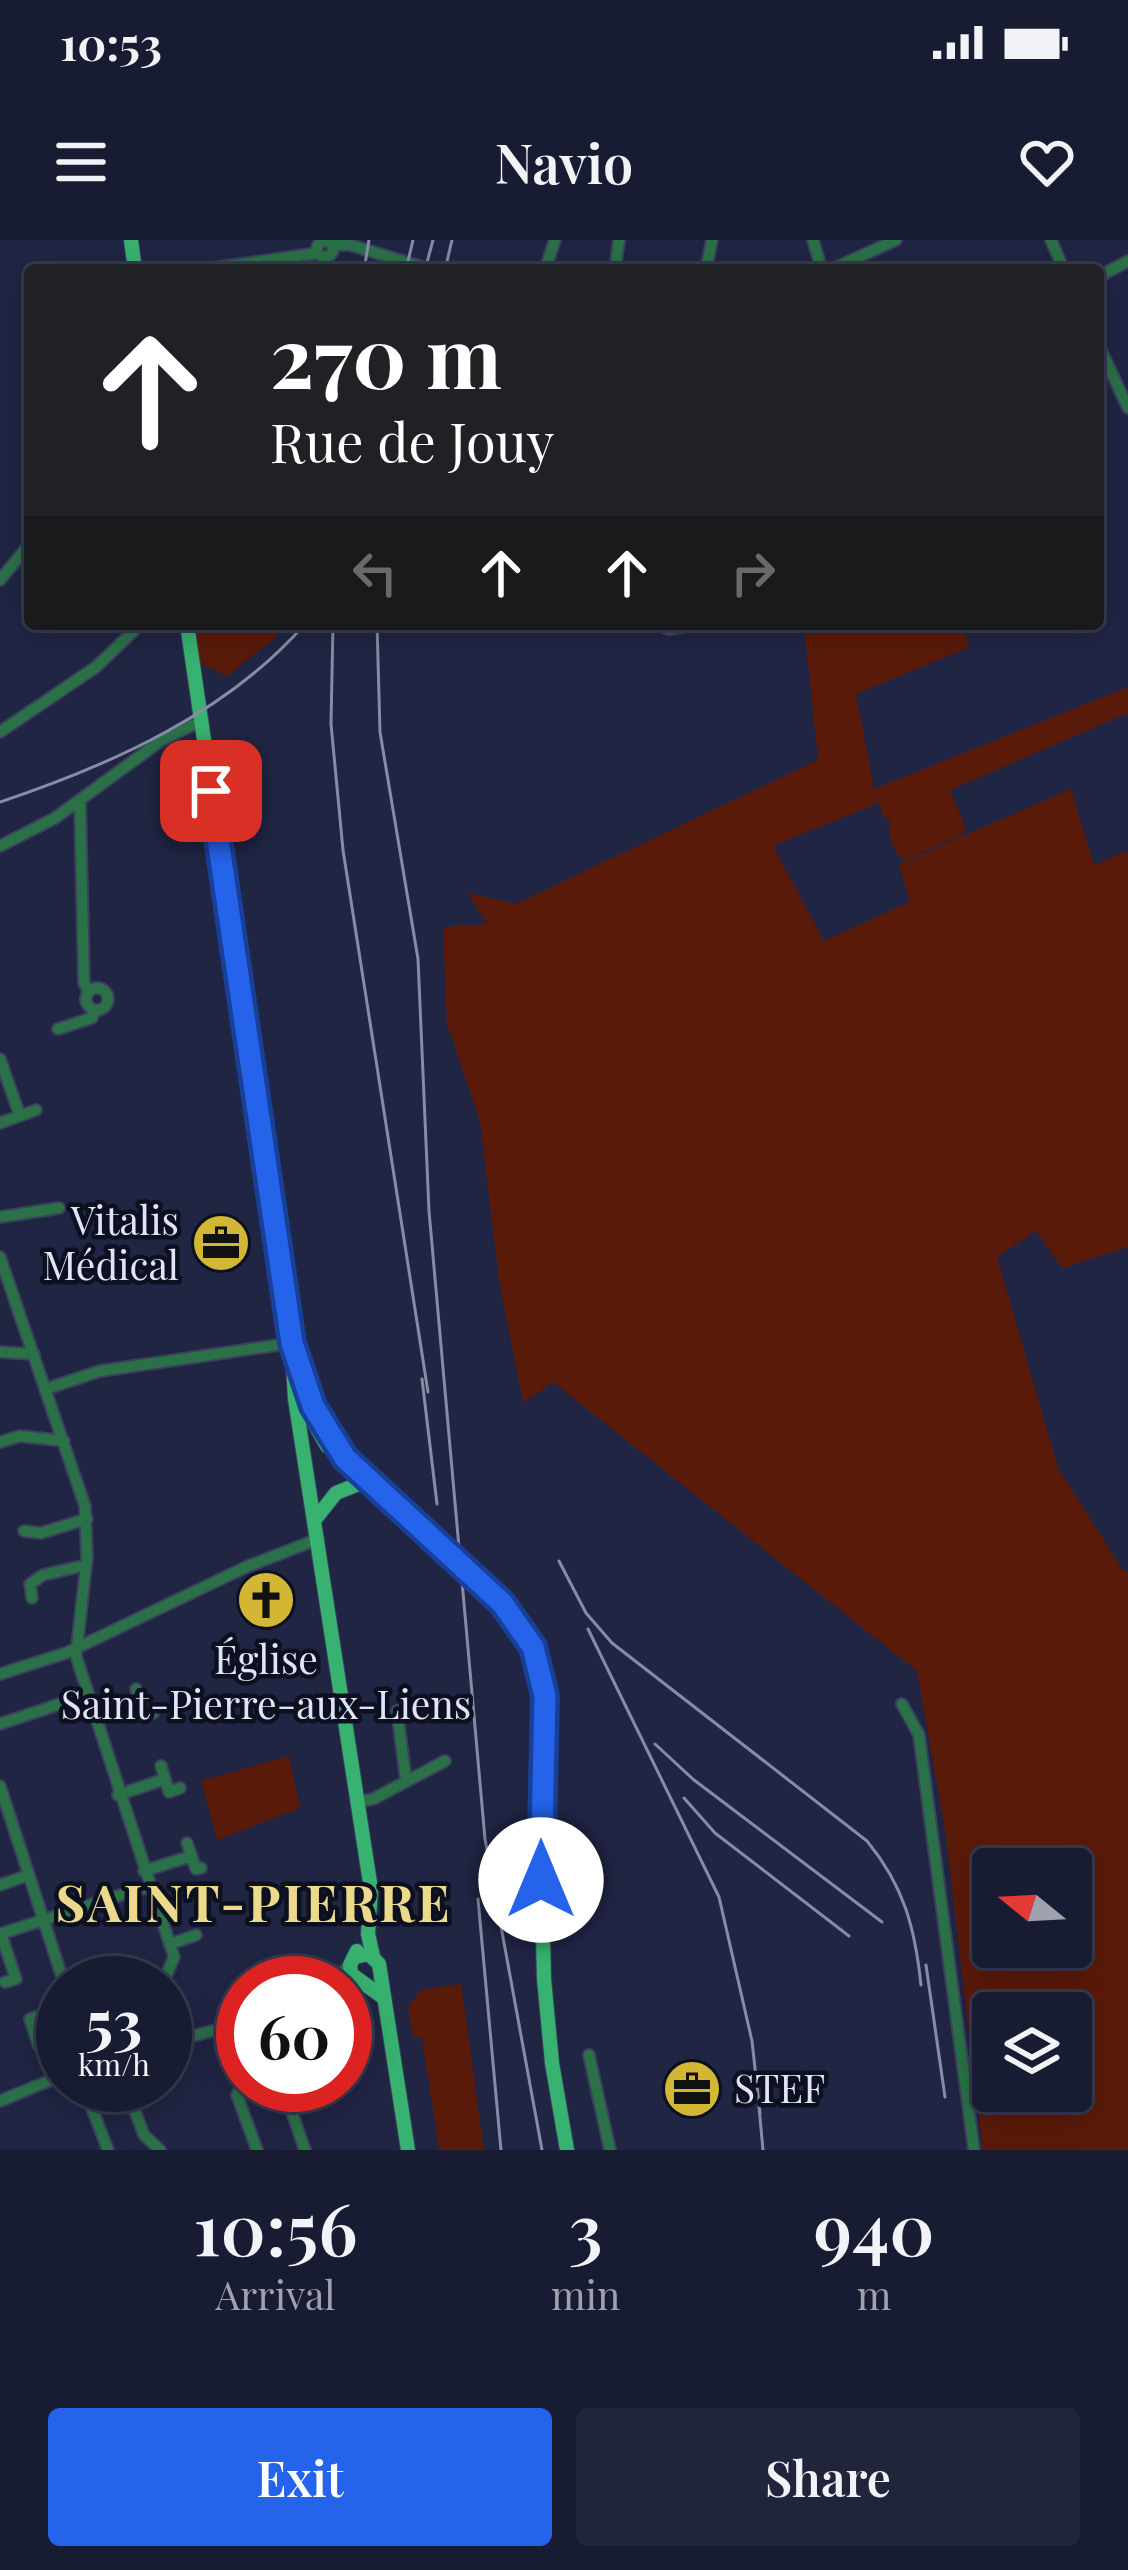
<!DOCTYPE html>
<meta charset="utf-8">
<style>
:root{--surface:#181c33;--page:#21253b;--text:#f1f3f6;--muted:#9fa1ac;--line:#363a4e;--accent:#2563eb}
body{margin:0;font-family:"Playfair Display",serif;background:var(--page);color:var(--text);height:100vh;display:flex;flex-direction:column;font-size:45px;white-space:nowrap}
*{box-sizing:border-box;margin:0}
p{font-size:39px;color:var(--muted)}
.icon{flex:none;width:66px;height:66px;fill:none;stroke:currentColor;stroke-width:2;stroke-linecap:round;stroke-linejoin:round}
.map{position:relative;height:1910px;overflow:hidden}
.sheet{display:flex;flex-direction:column;background:var(--surface);flex:1}
.sheet>*{flex:none}
.hud{position:absolute;left:24px;top:24px;width:1080px;height:366px;border-radius:12px;box-shadow:0 6px 30px #0003,0 0 0 3px var(--line);background:#202124;color:#fff;overflow:hidden}
.needle{width:78px;rotate:288deg}
.buttons{position:absolute;left:972px;top:1608px;display:grid;gap:24px}
.buttons a{display:grid;place-items:center;width:120px;height:120px;border-radius:12px;background:var(--surface);box-shadow:0 6px 30px #0003,0 0 0 3px var(--line);font-size:60px}
.speed{position:absolute;left:36px;top:1716px;display:flex;gap:24px;font-size:60px;font-weight:700;text-align:center}
.speed>*{display:grid;place-content:center;width:156px;height:156px;border-radius:50%;background:var(--surface);box-shadow:0 6px 30px #0003,0 0 0 3px var(--line);line-height:1}
.speed small{font-size:30px;font-weight:400}
.speed .limit{border:18px solid #d22;background:#fff;color:#111}
.pin{position:absolute;display:grid;place-items:center;width:102px;height:102px;color:#fff;margin:-51px;border-radius:24px;box-shadow:0 6px 18px #0006}
.me{position:absolute;width:132px;margin:-66px;rotate:0deg;stroke-linejoin:round;filter:drop-shadow(0 0 9px #0008)}
.turn{display:flex;align-items:center;gap:42px;height:252px;padding:0 48px;font-size:54px}
.turn .icon{width:156px;height:156px;stroke-width:2.5}
.turn b{display:block;font-size:84px;line-height:102px}
.lanes{display:flex;align-items:center;height:114px;padding:0 48px;background:#0003;justify-content:center;gap:60px;direction:ltr}
.lanes .off{opacity:.35}
.eta{display:flex;justify-content:space-evenly;align-items:center;height:204px;text-align:center}
.eta b{font-size:72px;font-weight:600;line-height:84px}
.primary-button{display:flex;gap:24px;margin-top:auto;padding:24px 48px}
.primary-button a{flex:1;height:138px;border-radius:12px;background:var(--accent);color:#fff;font-size:48px;font-weight:600;line-height:138px;text-align:center}
.primary-button a+a{background:var(--page);color:var(--text)}
.status{display:flex;justify-content:space-between;align-items:center;height:84px;padding:0 60px;background:var(--surface);direction:ltr}
.status svg{height:33px;fill:currentColor}
header{display:flex;justify-content:space-between;align-items:center;height:156px;padding:0 48px;background:var(--surface);font-size:54px;font-weight:600}
.map>svg:first-child{display:block}
</style>
<div class="status"><b>10:53</b><svg viewBox="0 0 49 12"><path d="M0 12V9h3v3zM5 12V6h3v6zM10 12V3h3v9zM15 12V0h3v12zM26 1h20v11H26zM47 4h2v5h-2z"/></svg></div>
<header><svg class="icon" aria-label="menu" viewBox="0 0 24 24"><path d="M4 6h16M4 12h16M4 18h16"/></svg>Navio<svg class="icon" aria-label="heart" viewBox="0 0 24 24"><path d="M12 20l-8-8c-3-5 5-10 8-4 3-6 11-1 8 4z"/></svg></header>
<div class="map">
<svg width="1128" height="1910" viewBox="0 0 1128 1910">
<rect width="100%" height="100%" fill="#202544"/>
<path fill="#5a1a0a" fill-rule="evenodd" d="M 195,384 L 286,384 L 273,400 L 227,436 L 198,422 Z
M 804,384 L 843,384 L 845,392 L 865,384 L 961,384 L 970,407 L 856,454 L 874,549 L 1128,447 L 1128,473 L 950,550 L 966,588 L 962,595 L 904,620 C 893,614 886,589 890,578 L 885,579 L 876,557 L 876,564 L 773,606 L 824,701 L 910,662 L 899,624 L 1071,549 L 1094,625 L 1128,611 L 1128,1007 L 1062,1028 L 1036,991 L 997,1017 L 1058,1228 L 1124,1332 L 1128,1331 L 1128,1910 L 983,1910 L 945,1590 L 917,1431 L 553,1142 L 523,1163 L 499,1040 L 480,881 L 447,784 L 443,687 L 487,684 L 468,653 L 516,664 L 818,520 ZM 993,1629 L 1071,1629 L 1071,1707 L 993,1707 ZM 993,1773 L 1071,1773 L 1071,1851 L 993,1851 Z
M 289,1516 L 300,1568 L 217,1600 L 201,1541 Z
M 461,1744 L 484,1910 L 439,1910 L 422,1798 L 413,1797 L 408,1767 L 421,1750 Z"/>
<g fill="none" stroke-linecap="round" stroke-linejoin="round">
<defs>
<path id="minor" d="M 813,0 L 822,30
M 1051,0 L 1064,30
M317 9a8 8 0 1 1 16 0a8 8 0 1 1-16 0Z
M 332,4 L 350,5 L 432,30
M 200,30 L 318,13
M 545,30 L 555,0
M 615,30 L 619,0
M 706,30 L 712,0
M 830,30 L 896,0
M 1098,37 L 1128,21
M 1098,104 L 1128,168
M 0,340 L 30,304
M 656,384 L 669,389 L 699,384
M 0,492 L 96,427 L 141,384
M 80,561 L 84,743 L 89,752
M 0,606 L 55,578 L 162,500 L 201,481
M86 759a11 11 0 1 1 22 0a11 11 0 1 1-22 0Z
M 58,789 L 92,778 L 95,770
M 0,819 L 20,876
M 0,883 L 36,870
M 0,977 L 59,968
M 0,1017 L 85,1266 L 87,1317 L 76,1416 L 174,1717 L 167,1734 L 141,1743
M 0,1112 L 34,1114
M 46,1149 L 100,1131 L 292,1103
M 0,1202 L 20,1196 L 64,1201
M 24,1291 L 41,1293 L 87,1279
M 32,1358 L 30,1344 L 43,1335 L 86,1325
M 0,1434 L 66,1413 L 246,1327 L 318,1299
M 136,1449 L 144,1475 L 153,1473
M 902,1464 L 919,1495 L 974,1910
M 397,1471 L 406,1540
M 94,1476 L 140,1463
M 0,1484 L 87,1455
M 161,1526 L 169,1552 L 180,1548
M 0,1546 L 64,1743
M 118,1555 L 165,1539
M 358,1562 L 373,1559 L 445,1521
M 187,1603 L 196,1629 L 201,1628
M 144,1631 L 191,1616
M 0,1645 L 29,1635
M 0,1694 L 149,1646
M 1,1694 L 16,1739 L 5,1742
M 170,1704 L 196,1695
M 331,1743 L 350,1725
M 230,1786 L 237,1827 L 243,1836
M 165,1803 L 243,1783
M 38,1804 L 30,1779 L 63,1768
M 589,1815 L 610,1910
M 243,1844 L 237,1855 L 257,1910
M 83,1845 L 108,1910
M 125,1845 L 144,1895 L 160,1910
M 283,1847 L 305,1910
M 0,1861 L 63,1835"/>
<path id="major" d="M 131,0 L 135,30
M 187,384 L 291,1093 L 295,1159 L 371,1649 L 368,1694 L 373,1716
M 297,1119 L 312,1166
M 302,1161 L 327,1206 L 336,1209 L 502,1363 L 526,1393 L 537,1416 L 545,1457 L 541,1616 L 544,1739 L 552,1823 L 567,1910
M 317,1277 L 336,1253 L 361,1243 L 374,1250
M 357,1711 L 350,1725 L 351,1734 L 384,1758
M 355,1717 L 369,1714 L 379,1724 L 408,1910"/>
</defs>
<use href="#minor" stroke="#3b405d" stroke-width="14"/>
<use href="#major" stroke="#3b405d" stroke-width="16"/>
<use href="#minor" stroke="#2a7148" stroke-width="10"/>
<use href="#major" stroke="#38b270" stroke-width="14"/>
<path stroke="#878ca6" stroke-width="3" d="M 364,30 L 369,0
M 406,30 L 413,0
M 425,30 L 433,0
M 445,30 L 452,0
M 333,384 L 331,484 L 343,610 L 428,1152
M 377,384 L 380,492 L 418,719 L 429,971 L 485,1599 L 542,1910
M 0,562 C 111,525 227,473 305,384
M 422,1139 L 437,1264
M 559,1321 L 586,1373 L 612,1403 L 867,1601 C 904,1646 915,1688 921,1745
M 588,1389 L 719,1657 L 752,1801 L 760,1873
M 655,1504 L 694,1540 L 882,1682
M 684,1558 L 715,1593 L 849,1696
M 478,1659 L 501,1910
M 926,1725 L 945,1857
M 758,1856 L 763,1910"/>
</g>
<g fill="none" stroke-linecap="round" stroke-linejoin="round">
<defs>
<path id="route" d="M 211,551 L 292,1103 L 313,1166 L 345,1218 L 502,1363 L 533,1407 L 545,1456 L 541,1640"/>
</defs>
<use href="#route" stroke="#184099" stroke-width="30"/>
<use href="#route" stroke="#2563eb" stroke-width="21"/>
</g>
<defs>
<symbol id="office-disc" viewBox="-11 -11 22 22"><circle r="9.5" fill="#d4b635" stroke="#0d101e"/><path d="M-6-3h4V-5.5h4V-3h4V5H-6ZM-1-4.5V-3h2v-1.5ZM-6 0V1H6V0Z" fill="#111"/></symbol>
<symbol id="church-disc" viewBox="-11 -11 22 22"><circle r="9.5" fill="#d4b635" stroke="#0d101e"/><path d="M-1.2-6h2.4v3.5h3.3v2.4h-3.3V6h-2.4V-.1h-3.3v-2.4h3.3Z" fill="#111"/></symbol>
</defs>
<g fill-rule="evenodd">
<use href="#office-disc" x="188" y="970" width="66" height="66"/>
<use href="#church-disc" x="233" y="1327" width="66" height="66"/>
<use href="#office-disc" x="659" y="1816" width="66" height="66"/>
</g>
<g text-anchor="middle" stroke-width="9" stroke-linejoin="round" paint-order="stroke">
<g font-size="39" fill="#dfe4f9" stroke="#0d101e" text-anchor="end">
<text x="179" y="995">Vitalis<tspan x="179" dy="45">Médical</tspan></text>
<text x="266" y="1434" text-anchor="middle">Église<tspan x="266" dy="45">Saint-Pierre-aux-Liens</tspan></text>
<text x="734" y="1863" text-anchor="start">STEF</text>
</g>
<g font-size="51" font-weight="bold" letter-spacing="3" fill="#edd98b" stroke="#0d101e">
<text x="254" y="1682">SAINT-PIERRE</text>
</g>
</g>
</svg>
<div class="buttons">
<a><svg class="needle" viewBox="-14 -14 28 28"><path d="M0-13l5 13h-10z" fill="#e53935"/><path d="M0 13l5-13h-10z" fill="#9fa1ac"/></svg></a>
<a><svg class="icon" aria-label="layers" viewBox="0 0 24 24"><path d="M12 4l9 5-9 5-9-5zM3 14l9 5 9-5"/></svg></a>
</div>
<div class="speed"><div>53<small>km/h</small></div><div class="limit">60</div></div>
<div class="pin" style="left:211px;top:551px;background:#d93025"><svg class="icon" aria-label="arrive" viewBox="0 0 24 24"><path d="M6 21V4h12l-3 4 3 4H6"/></svg></div>
<svg class="me" style="left:541px;top:1640px" viewBox="-20 -20 40 40"><circle r="19" fill="#fff"/><path d="M0-13L10 11 0 6-10 11z" fill="#2563eb"/></svg>
<div class="hud">
<div class="turn"><svg class="icon" aria-label="ahead" viewBox="0 0 24 24"><path d="M12 20V5M6 11l6-6 6 6"/></svg><div><b>270 m</b>Rue de Jouy</div></div>
<div class="lanes"><svg class="icon off" aria-label="left" viewBox="0 0 24 24"><path d="M17 20v-9H6M10 6l-5 5 5 5"/></svg><svg class="icon" aria-label="ahead" viewBox="0 0 24 24"><path d="M12 20V5M6 11l6-6 6 6"/></svg><svg class="icon" aria-label="ahead" viewBox="0 0 24 24"><path d="M12 20V5M6 11l6-6 6 6"/></svg><svg class="icon off" aria-label="right" viewBox="0 0 24 24"><path d="M7 20v-9h11M14 6l5 5-5 5"/></svg></div>
</div>
</div>
<section class="sheet">
<div class="eta">
<div><b>10:56</b><p>Arrival</p></div>
<div><b>3</b><p>min</p></div>
<div><b>940</b><p>m</p></div>
</div>
<div class="primary-button"><a>Exit</a><a>Share</a></div>
</section>
